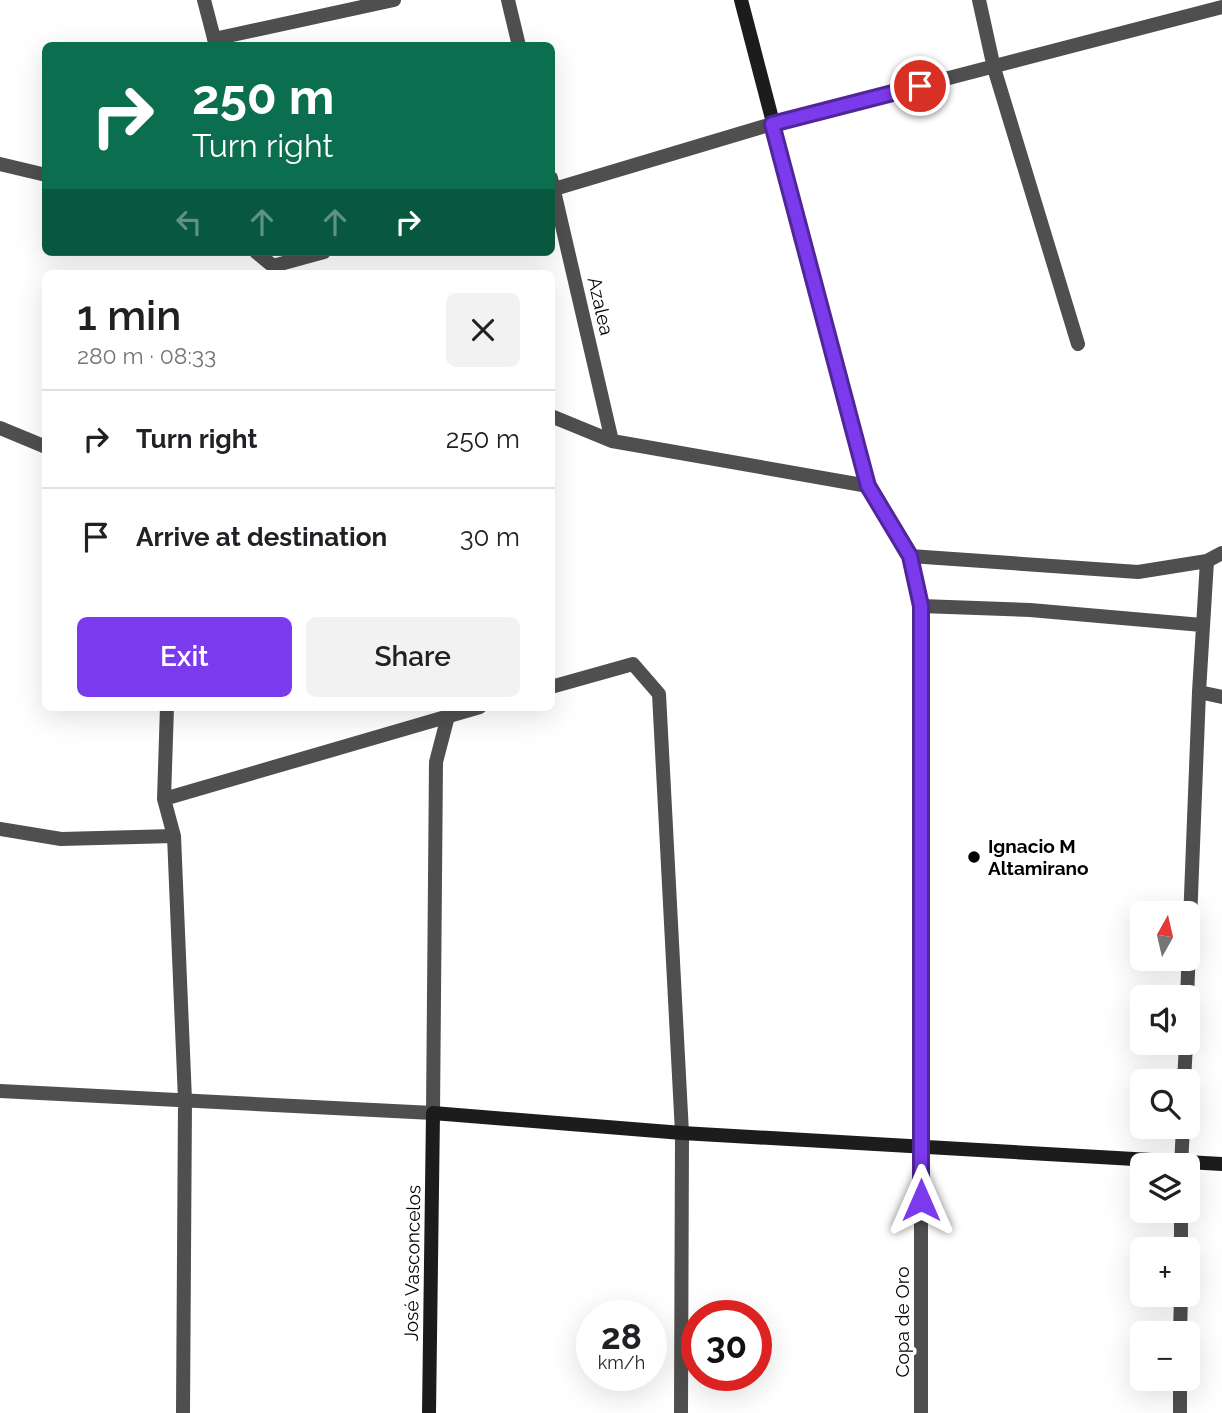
<!DOCTYPE html>
<meta charset="utf-8">
<style>
:root{--surface:#fff;--page:#f2f2f2;--text:#202124;--muted:#757577;--line:#e0e0e0;--accent:#7c3aed}
body{margin:0;font-family:Raleway,sans-serif;background:var(--page);color:var(--text);height:100vh;display:flex;flex-direction:column;font-size:26px;white-space:nowrap}
*{box-sizing:border-box;margin:0}
p{font-size:23px;color:var(--muted)}
.icon{flex:none;width:38px;height:38px;fill:none;stroke:currentColor;stroke-width:2;stroke-linecap:round;stroke-linejoin:round}
.map{position:relative;flex:1;overflow:hidden}
.drawer{position:absolute;left:42px;top:270px;width:513px;height:441px;display:flex;flex-direction:column;background:var(--surface);border-radius:10px;box-shadow:0 7px 28px #0002}
.drawer>*{flex:none}
.banner{position:absolute;left:42px;top:42px;width:513px;height:214px;border-radius:10px;box-shadow:0 7px 28px #0002;background:#0b6e4f;color:#fff;overflow:hidden}
.needle{width:46px;rotate:8deg}
.buttons{position:absolute;left:1130px;top:901px;display:grid;gap:14px}
.buttons a{display:grid;place-items:center;width:70px;height:70px;border-radius:10px;background:var(--surface);box-shadow:0 7px 28px #0002;font-size:35px}
.speed{position:absolute;left:576px;top:1300px;display:flex;gap:14px;font-size:35px;font-weight:700;text-align:center}
.speed>*{display:grid;place-content:center;width:91px;height:91px;border-radius:50%;background:var(--surface);box-shadow:0 7px 28px #0002;line-height:1}
.speed small{font-size:18px;font-weight:400}
.speed .limit{border:10px solid #d22;background:#fff;color:#111}
.pin{position:absolute;display:grid;place-items:center;width:60px;height:60px;color:#fff;margin:-30px;border:4px solid #fff;border-radius:50%;box-shadow:0 2px 7px #0007}
.me{position:absolute;width:77px;margin:-38px;rotate:0deg;stroke-linejoin:round;filter:drop-shadow(0 0 5px #0008)}
.turn{display:flex;align-items:center;gap:24px;height:147px;padding:0 35px;font-size:32px}
.turn .icon{width:91px;height:91px;stroke-width:2.5}
.turn b{display:block;font-size:49px;line-height:60px}
.lanes{display:flex;align-items:center;height:66px;padding:0 35px;background:#0003;justify-content:center;gap:35px;direction:ltr}
.lanes .off{opacity:.35}
.round{display:grid;place-items:center;flex:none;width:74px;height:74px;border-radius:10px;background:var(--page)}
.head{display:flex;align-items:center;justify-content:space-between;height:119px;padding:0 35px}
h1{font-size:42px;font-weight:600;line-height:52px}
.cta{display:flex;gap:14px;margin-top:auto;padding:14px 35px}
.cta a{flex:1;height:80px;border-radius:10px;background:var(--accent);color:#fff;font-size:28px;font-weight:600;line-height:80px;text-align:center}
.cta a+a{background:var(--page);color:var(--text)}
ul{padding:0;list-style:none}
li{display:flex;align-items:center;gap:21px;height:98px;padding:0 35px;border-top:2px solid var(--line)}
li div{flex:1}
li b{display:block;font-size:26px}
li em{font-style:normal}
.map>svg:first-child{display:block}
</style>
<div class="map">
<svg width="1222" height="1413" viewBox="0 0 1222 1413">
<rect width="100%" height="100%" fill="#fff"/>
<g fill="none" stroke-linecap="round" stroke-linejoin="round">
<path stroke="#4f4f4f" stroke-width="14" d="M 204,0 L 216,46
M 508,0 L 519,46
M 979,0 L 994,68 L 1078,344
M 214,39 L 394,0
M 0,164 L 46,175
M 551,178 L 612,441
M 551,190 L 772,124 L 1222,7
M 256,252 L 273,266
M 274,273 L 273,266 L 324,252
M 551,416 L 612,441 L 868,486
M 0,428 L 46,447
M 910,556 L 1138,572 L 1207,561 L 1222,553
M 921,606 L 1030,610 L 1202,625
M 551,687 L 633,664 L 659,694 L 682,1133 L 681,1413
M 1199,692 L 1222,697
M 167,707 L 164,799 L 174,836 L 185,1100 L 183,1413
M 164,799 L 480,707
M 0,829 L 61,839 L 174,836
M 1187,998 L 1199,692 L 1207,561
M 1184,1082 L 1186,1043
M 0,1091 L 433,1113 L 436,762 L 448,716
M 921,1147 L 921,1413
M 1181,1166 L 1183,1127
M 1181,1250 L 1181,1211
M 1180,1334 L 1181,1295
M 1180,1413 L 1180,1379"/>
<path stroke="#1c1c1c" stroke-width="14" d="M 741,0 L 868,486 L 910,556 L 921,606 L 921,1147
M 429,1413 L 433,1113 L 682,1133 L 1222,1164"/>
</g>
<g fill="none" stroke-linecap="round" stroke-linejoin="round">
<defs>
<path id="route" d="M 920,86 L 772,124 L 868,486 L 910,556 L 921,606 L 921,1200"/>
</defs>
<use href="#route" stroke="#51269a" stroke-width="18"/>
<use href="#route" stroke="#7c3aed" stroke-width="12"/>
</g>
<circle fill="#000" stroke="#fff" stroke-width="2.5" cx="974" cy="857" r="7"/>
<g text-anchor="middle" stroke-width="7" stroke-linejoin="round" paint-order="stroke">
<g font-size="19" fill="#000" stroke="#fff">
<text transform="translate(601 306) rotate(77)" y="7">Azalea</text>
<text transform="translate(412 1263) rotate(-89)" y="7">José Vasconcelos</text>
<text transform="translate(902 1322) rotate(-90)" y="7">Copa de Oro</text>
</g>
<g font-size="19" font-weight="bold" fill="#000" stroke="#fff" text-anchor="start">
<text x="988" y="853">Ignacio M<tspan x="988" dy="22">Altamirano</tspan></text>
</g>
</g>
</svg>
<div class="buttons">
<a><svg class="needle" viewBox="-14 -14 28 28"><path d="M0-13l5 13h-10z" fill="#e53935"/><path d="M0 13l5-13h-10z" fill="#757577"/></svg></a>
<a><svg class="icon" aria-label="sound" viewBox="0 0 24 24"><path d="M4 9h4l5-4v14l-5-4H4zM17 9q2 3 0 6"/></svg></a>
<a><svg class="icon" aria-label="search" viewBox="0 0 24 24"><circle cx="10" cy="10" r="6"/><path d="M15 15l6 6"/></svg></a>
<a><svg class="icon" aria-label="layers" viewBox="0 0 24 24"><path d="M12 4l9 5-9 5-9-5zM3 14l9 5 9-5"/></svg></a>
<a>+</a>
<a>−</a>
</div>
<div class="speed"><div>28<small>km/h</small></div><div class="limit">30</div></div>
<div class="pin" style="left:920px;top:86px;background:#d93025"><svg class="icon" aria-label="arrive" viewBox="0 0 24 24"><path d="M6 21V4h12l-3 4 3 4H6"/></svg></div>
<svg class="me" style="left:921px;top:1200px" viewBox="-20 -20 40 40"><path d="M0-17L14 15 0 8-14 15z" fill="#7c3aed" stroke="#fff" stroke-width="4"/></svg>
<div class="banner">
<div class="turn"><svg class="icon" aria-label="right" viewBox="0 0 24 24"><path d="M7 20v-9h11M14 6l5 5-5 5"/></svg><div><b>250 m</b>Turn right</div></div>
<div class="lanes"><svg class="icon off" aria-label="left" viewBox="0 0 24 24"><path d="M17 20v-9H6M10 6l-5 5 5 5"/></svg><svg class="icon off" aria-label="ahead" viewBox="0 0 24 24"><path d="M12 20V5M6 11l6-6 6 6"/></svg><svg class="icon off" aria-label="ahead" viewBox="0 0 24 24"><path d="M12 20V5M6 11l6-6 6 6"/></svg><svg class="icon" aria-label="right" viewBox="0 0 24 24"><path d="M7 20v-9h11M14 6l5 5-5 5"/></svg></div>
</div>
<section class="drawer">
<div class="head"><div><h1>1 min</h1><p>280 m · 08:33</p></div><a class="round"><svg class="icon" aria-label="close" viewBox="0 0 24 24"><path d="M6 6l12 12M18 6L6 18"/></svg></a></div>
<ul>
<li><svg class="icon" aria-label="right" viewBox="0 0 24 24"><path d="M7 20v-9h11M14 6l5 5-5 5"/></svg><div><b>Turn right</b></div><em>250 m</em></li>
<li><svg class="icon" aria-label="arrive" viewBox="0 0 24 24"><path d="M6 21V4h12l-3 4 3 4H6"/></svg><div><b>Arrive at destination</b></div><em>30 m</em></li>
</ul>
<div class="cta"><a>Exit</a><a>Share</a></div>
</section>
</div>
